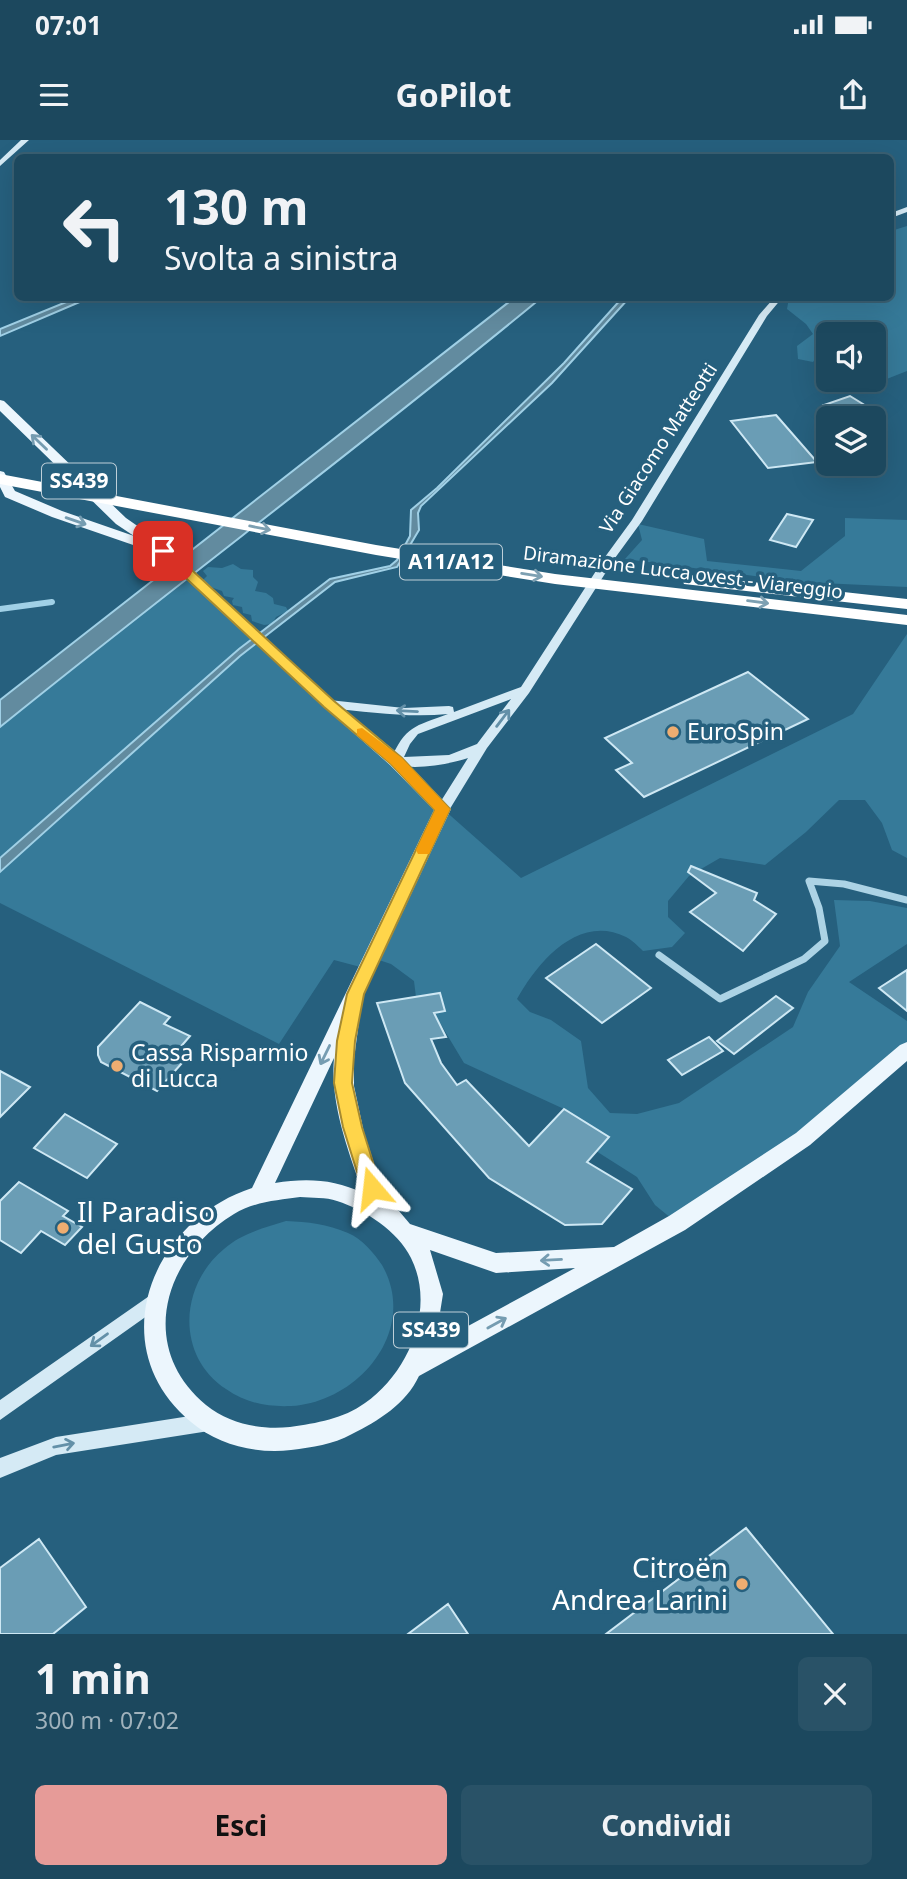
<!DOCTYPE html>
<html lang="it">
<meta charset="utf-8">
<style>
:root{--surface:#1c485e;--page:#295267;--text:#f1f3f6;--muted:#a0b2bc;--line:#3a6073;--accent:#e69b98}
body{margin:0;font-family:"Noto Sans",sans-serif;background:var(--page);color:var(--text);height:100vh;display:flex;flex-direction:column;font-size:26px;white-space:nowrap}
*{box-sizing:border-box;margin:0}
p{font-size:23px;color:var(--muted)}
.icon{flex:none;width:38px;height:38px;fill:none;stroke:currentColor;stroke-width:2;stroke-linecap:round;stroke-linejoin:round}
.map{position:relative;height:1494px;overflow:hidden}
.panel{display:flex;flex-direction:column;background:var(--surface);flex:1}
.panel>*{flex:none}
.guide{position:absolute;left:14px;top:14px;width:880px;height:147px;border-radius:10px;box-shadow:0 7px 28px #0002,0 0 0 2px var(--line);background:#1c485e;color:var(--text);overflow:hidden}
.buttons{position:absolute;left:816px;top:182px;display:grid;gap:14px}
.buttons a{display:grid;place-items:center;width:70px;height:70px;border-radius:10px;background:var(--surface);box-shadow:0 7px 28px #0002,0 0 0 2px var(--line);font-size:35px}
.pin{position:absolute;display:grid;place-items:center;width:60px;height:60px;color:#fff;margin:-30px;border-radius:14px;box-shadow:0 4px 10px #0006}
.me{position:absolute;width:77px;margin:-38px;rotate:343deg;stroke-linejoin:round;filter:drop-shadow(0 0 5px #0008)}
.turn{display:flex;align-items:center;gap:24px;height:147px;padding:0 35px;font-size:32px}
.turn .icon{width:91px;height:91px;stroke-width:2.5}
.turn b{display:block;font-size:49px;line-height:60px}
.round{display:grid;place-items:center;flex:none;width:74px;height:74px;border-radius:10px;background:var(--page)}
.headline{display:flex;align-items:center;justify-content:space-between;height:119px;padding:0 35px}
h1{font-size:42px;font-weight:700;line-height:52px}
.action{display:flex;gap:14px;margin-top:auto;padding:14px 35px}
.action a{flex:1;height:80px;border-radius:10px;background:var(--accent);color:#111;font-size:28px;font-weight:700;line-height:80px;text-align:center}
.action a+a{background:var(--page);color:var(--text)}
.status{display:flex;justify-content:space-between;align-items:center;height:49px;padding:0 35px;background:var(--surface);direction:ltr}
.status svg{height:19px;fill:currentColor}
header{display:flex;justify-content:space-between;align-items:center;height:91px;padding:0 35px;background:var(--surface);font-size:32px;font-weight:700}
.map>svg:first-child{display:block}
</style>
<div class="status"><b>07:01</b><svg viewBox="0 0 49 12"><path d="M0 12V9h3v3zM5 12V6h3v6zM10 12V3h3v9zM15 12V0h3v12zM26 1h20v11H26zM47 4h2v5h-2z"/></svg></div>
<header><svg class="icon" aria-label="menu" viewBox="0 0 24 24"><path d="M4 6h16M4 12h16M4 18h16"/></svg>GoPilot<svg class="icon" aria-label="share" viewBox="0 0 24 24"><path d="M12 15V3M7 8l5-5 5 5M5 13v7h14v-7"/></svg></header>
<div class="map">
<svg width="907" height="1494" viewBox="0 0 907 1494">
<rect width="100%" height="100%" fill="#26607e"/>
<path fill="#367a99" d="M 907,86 L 907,231 L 874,244 L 858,240 L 873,240 L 873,194 L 828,194 L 828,215 L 817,216 L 813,222 L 798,219 L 797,206 L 813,194 L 806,184 L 787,169 L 789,158 L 891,158 L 891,91 Z
M 845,378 L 907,380 L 907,447 L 800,442 L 625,419 L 642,400 L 638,384 L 704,399 L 707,421 L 801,431 L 845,396 Z
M 233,424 L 241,429 L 253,430 L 253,437 L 258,442 L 255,451 L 266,453 L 273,458 L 274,464 L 286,467 L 288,471 L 276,477 L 272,484 L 264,485 L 252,481 L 251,475 L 243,473 L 242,467 L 233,465 L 232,461 L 234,458 L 224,456 L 222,451 L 205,445 L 203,440 L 207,436 L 203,431 L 208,427 L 222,428 Z
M 192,436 L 443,669 L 521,738 L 853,574 L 907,494 L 907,718 L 892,710 L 882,683 L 865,660 L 839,660 L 806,692 L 765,725 L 720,718 L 689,736 L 668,761 L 668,777 L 685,793 L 672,807 L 643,811 C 638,806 632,800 626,797 C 578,773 537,823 517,859 L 530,872 L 551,880 L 581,901 L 588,948 L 610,973 L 637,974 L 679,963 L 793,887 L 808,852 L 840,806 L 834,760 L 870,761 L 907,768 L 907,804 L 849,842 L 907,881 L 907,910 L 677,1083 L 655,1065 L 637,1037 L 596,1011 L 605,995 L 564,969 L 464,923 L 434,873 L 445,870 L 416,857 L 414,841 L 391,824 L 373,818 L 368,829 L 334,820 L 279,904 L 0,763 L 0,587 Z
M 286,1081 C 308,1082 327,1084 348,1093 C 362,1099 374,1113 382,1125 C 419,1190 359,1262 291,1266 C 267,1267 246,1263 226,1249 C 176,1216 179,1146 224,1109 C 242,1093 264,1088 286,1081 Z"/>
<path fill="#628b9f" stroke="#a0d0e6" stroke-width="2" d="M 76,158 L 89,158 L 0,196 L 0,189 Z
M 514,158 L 541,158 C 363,305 179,442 0,587 L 0,560 Z
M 622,158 L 629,158 L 552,243 L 421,366 L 418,373 L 419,390 L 397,427 L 335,442 L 240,516 L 0,732 L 0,718 L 239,509 L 330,439 L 390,426 L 397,420 L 410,396 L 411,370 L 437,348 L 564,223 Z"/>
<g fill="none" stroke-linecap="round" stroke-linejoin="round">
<path stroke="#a0d0e6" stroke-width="6" d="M 0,469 L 52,462"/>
</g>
<path fill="#6a9db5" stroke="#cee8f4" stroke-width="2" d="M 850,256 L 871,269 L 845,278 L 824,265 Z
M 776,275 L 817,322 L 768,328 L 731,281 Z
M 787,374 L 813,380 L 796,407 L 770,400 Z
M 748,532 L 808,579 L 644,657 L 616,630 L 632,623 L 605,598 Z
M 691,726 L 757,753 L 754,760 L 776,774 L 743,811 L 690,772 L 716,753 L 688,732 Z
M 596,804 L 651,848 L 602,883 L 546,838 Z
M 907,830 L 907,871 L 879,848 Z
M 440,853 L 445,871 L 434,873 L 446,897 L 431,899 L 441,923 L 457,945 L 466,940 L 529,1006 L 564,969 L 609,997 L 587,1022 L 632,1049 L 602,1084 L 565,1085 L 489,1038 L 405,943 L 377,863 Z
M 776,856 L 793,868 L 734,914 L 717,901 Z
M 140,862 L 170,877 L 164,884 L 190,896 L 171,918 L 182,923 L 157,951 L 101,922 L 98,915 L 98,907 Z
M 709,897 L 723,911 L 682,935 L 668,920 Z
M 0,931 L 30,947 L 0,977 Z
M 65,974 L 117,1004 L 87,1038 L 34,1008 Z
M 19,1042 L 68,1071 L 63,1076 L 82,1087 L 65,1105 L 41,1091 L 21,1113 L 0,1100 L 0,1061 Z
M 746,1388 L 833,1494 L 606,1494 Z
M 39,1399 L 86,1467 L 53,1494 L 0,1494 L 0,1428 Z
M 448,1464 L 468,1494 L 408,1494 Z"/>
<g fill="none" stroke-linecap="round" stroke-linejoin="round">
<path stroke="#acd3e5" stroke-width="7" d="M 659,815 L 720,859 L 804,819 L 825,801 L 819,768 L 809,741 L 844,744 L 907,760"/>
<path fill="#d5eaf5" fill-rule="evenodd" d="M 21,0 L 29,0 L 0,26 L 0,20 Z
M 907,67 L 907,72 L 891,78 L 891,73 Z
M 774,158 L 782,158 L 767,176 L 642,381 L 615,418 L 529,553 L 487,608 L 448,672 L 438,672 L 436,669 L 468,618 C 451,624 404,633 390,621 C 406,585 414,587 448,574 C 408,578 369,572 329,568 L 323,564 L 329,560 L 404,568 L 449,566 L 453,567 L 454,572 L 521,547 L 605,417 L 632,380 L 759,175 ZM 511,559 L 477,604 L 449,615 L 404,617 L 410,604 L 418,594 Z
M 155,1152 L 161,1154 L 164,1160 L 161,1166 L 0,1280 L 0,1260 Z
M 209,1273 L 216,1276 L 219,1282 L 216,1288 L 209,1291 L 56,1315 L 0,1338 L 0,1318 L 56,1297 Z"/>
<path fill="#ecf6fd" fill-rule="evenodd" d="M 0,260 L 4,261 L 126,378 L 169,408 L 334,561 L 402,617 L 451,669 L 357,869 L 360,874 L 354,919 L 354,946 L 364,993 L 388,1066 L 399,1071 L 410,1084 L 496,1113 L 614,1107 L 669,1076 L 796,993 L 900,905 L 907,902 L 907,921 L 810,1005 L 685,1090 L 419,1236 C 406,1264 378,1281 352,1294 C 332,1305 313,1307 291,1310 C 256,1314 218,1305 191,1282 C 101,1207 151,1081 252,1048 L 434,670 L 390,625 L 324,567 L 159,414 L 149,407 L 139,407 L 52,377 L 5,357 L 0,347 L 0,331 L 4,332 L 15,351 L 62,371 L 134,396 L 116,384 L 0,271 ZM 334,918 C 330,964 348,1010 363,1053 C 334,1039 306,1038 275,1043 ZM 300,1057 C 312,1058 326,1057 337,1061 C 365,1070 398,1091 411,1118 C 436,1168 409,1232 365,1263 C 343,1279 317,1283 290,1287 C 260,1290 230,1284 206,1265 C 137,1208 163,1117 234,1074 C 253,1062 278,1060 300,1057 ZM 430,1110 L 496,1133 L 575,1128 L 435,1204 L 443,1154 Z"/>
<path fill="#fff" fill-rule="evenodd" d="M 0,334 L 376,405 L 555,434 L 907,475 L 907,485 L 555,444 L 376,415 L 0,344 Z
M 690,435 L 907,459 L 907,469 L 684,444 L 682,440 Z"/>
</g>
<defs><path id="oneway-shaft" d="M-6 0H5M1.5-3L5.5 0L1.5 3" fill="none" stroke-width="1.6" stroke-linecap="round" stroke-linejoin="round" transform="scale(1.75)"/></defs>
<g stroke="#759cb1">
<use href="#oneway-shaft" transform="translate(39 302) rotate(-136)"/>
<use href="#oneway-shaft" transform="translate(76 381) rotate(19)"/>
<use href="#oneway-shaft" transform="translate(325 915) rotate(116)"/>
<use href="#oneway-shaft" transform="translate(551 1120) rotate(177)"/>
<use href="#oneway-shaft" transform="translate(497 1183) rotate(-29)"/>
</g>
<g stroke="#7da0b2">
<use href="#oneway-shaft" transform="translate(260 388) rotate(11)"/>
<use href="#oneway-shaft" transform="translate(532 435) rotate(9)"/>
<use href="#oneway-shaft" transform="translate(758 462) rotate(7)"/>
</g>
<g stroke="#6390a8">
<use href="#oneway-shaft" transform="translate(407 571) rotate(-177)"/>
<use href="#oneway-shaft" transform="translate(503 578) rotate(-53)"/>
<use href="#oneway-shaft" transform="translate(99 1200) rotate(144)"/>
<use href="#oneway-shaft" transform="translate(64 1305) rotate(-11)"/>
</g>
<path fill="#ffd54a" stroke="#a68a30" stroke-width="2" d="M 163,407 L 168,408 L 334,561 L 402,618 L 450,669 L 364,854 L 355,901 L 352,943 L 362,987 L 381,1048 L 378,1054 L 372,1056 L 365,1054 L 362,1048 L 343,987 L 334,943 L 337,901 L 347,854 L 435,670 L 391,624 L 324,567 L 159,413 L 159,408 Z"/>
<path fill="#f59e0b" d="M 362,588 L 402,618 L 450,669 L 429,714 L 418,714 L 416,710 L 435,670 L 391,624 L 357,595 L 357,589 Z"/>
<g fill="#eead71" stroke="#26607e" stroke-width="2.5">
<circle cx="673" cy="592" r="7"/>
<circle cx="117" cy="926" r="7"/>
<circle cx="63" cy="1088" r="7"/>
<circle cx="742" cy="1444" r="7"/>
</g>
<g text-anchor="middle" stroke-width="7" stroke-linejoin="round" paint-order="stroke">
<g font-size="19" fill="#fff" stroke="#26607e">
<text transform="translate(658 308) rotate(-57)" y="7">Via Giacomo Matteotti</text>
<text transform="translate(683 432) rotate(7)" y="7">Diramazione Lucca ovest - Viareggio</text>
</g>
<g fill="#26607e" stroke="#becfd8" stroke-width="2">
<rect x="42" y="323.5" width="74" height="35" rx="5"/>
<rect x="400" y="404.5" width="102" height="35" rx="5"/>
<rect x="394" y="1172.5" width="74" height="35" rx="5"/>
</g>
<g font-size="21" font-weight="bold" fill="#fff">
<text x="79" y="348">SS439</text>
<text x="451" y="429">A11/A12</text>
<text x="431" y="1197">SS439</text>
</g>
<g font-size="23" fill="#fff" stroke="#26607e" text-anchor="start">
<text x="687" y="600">EuroSpin</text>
<text x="131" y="921">Cassa Risparmio<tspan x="131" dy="26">di Lucca</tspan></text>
</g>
<g font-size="28" fill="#fff" stroke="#26607e" text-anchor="start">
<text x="77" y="1082">Il Paradiso<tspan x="77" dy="32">del Gusto</tspan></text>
<text x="728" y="1438" text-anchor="end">Citroën<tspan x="728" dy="32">Andrea Larini</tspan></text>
</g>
</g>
</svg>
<div class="buttons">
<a><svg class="icon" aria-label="sound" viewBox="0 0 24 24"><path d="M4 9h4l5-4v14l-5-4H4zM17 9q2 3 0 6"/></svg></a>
<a><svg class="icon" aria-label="layers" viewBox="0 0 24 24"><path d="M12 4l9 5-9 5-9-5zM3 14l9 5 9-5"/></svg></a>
</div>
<div class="pin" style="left:163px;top:411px;background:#d93025"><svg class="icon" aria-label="arrive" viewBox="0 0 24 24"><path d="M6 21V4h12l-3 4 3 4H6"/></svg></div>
<svg class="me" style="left:372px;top:1048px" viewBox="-20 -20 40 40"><path d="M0-17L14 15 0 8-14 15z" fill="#ffd54a" stroke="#fff" stroke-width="4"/></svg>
<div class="guide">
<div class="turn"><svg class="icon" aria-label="left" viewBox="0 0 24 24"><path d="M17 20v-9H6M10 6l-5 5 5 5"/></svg><div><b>130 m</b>Svolta a sinistra</div></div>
</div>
</div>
<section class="panel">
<div class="headline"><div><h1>1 min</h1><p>300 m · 07:02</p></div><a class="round"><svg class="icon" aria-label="close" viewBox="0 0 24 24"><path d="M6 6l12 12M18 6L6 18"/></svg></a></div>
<div class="action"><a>Esci</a><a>Condividi</a></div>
</section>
